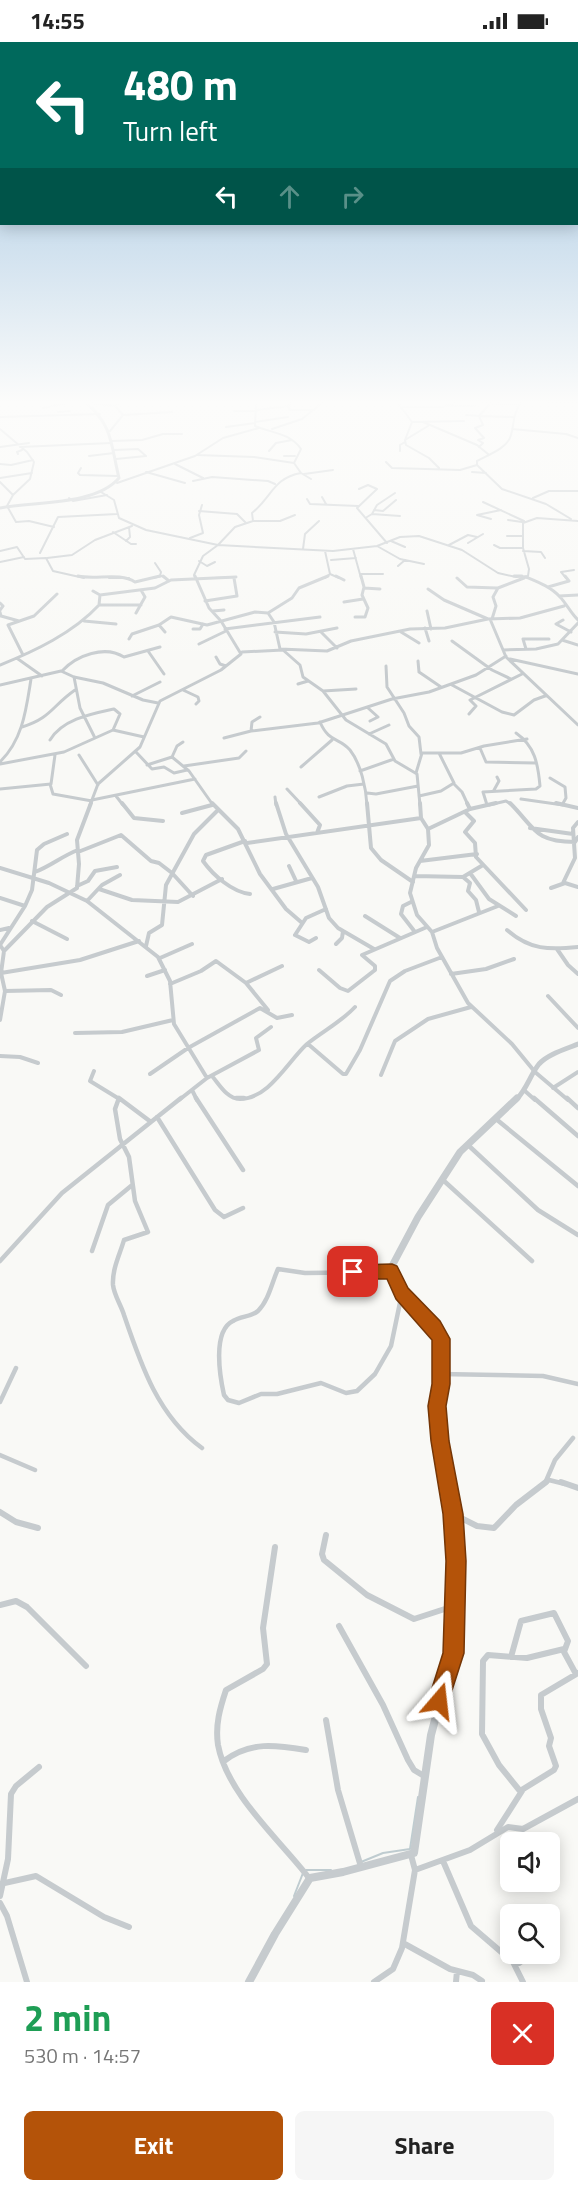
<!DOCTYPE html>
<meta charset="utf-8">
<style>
:root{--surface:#fff;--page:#f6f6f6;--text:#222;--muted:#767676;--accent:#b45309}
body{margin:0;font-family:"Titillium Web",sans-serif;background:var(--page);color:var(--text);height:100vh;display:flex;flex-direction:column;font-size:22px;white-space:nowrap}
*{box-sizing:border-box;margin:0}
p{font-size:20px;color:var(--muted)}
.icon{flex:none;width:33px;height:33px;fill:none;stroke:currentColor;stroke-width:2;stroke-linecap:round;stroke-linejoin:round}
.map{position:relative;height:1940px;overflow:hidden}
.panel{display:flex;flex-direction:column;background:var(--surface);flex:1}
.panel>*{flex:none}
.hud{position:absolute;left:0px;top:0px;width:579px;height:183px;box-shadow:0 3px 15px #0003;background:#00695c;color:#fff;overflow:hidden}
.buttons{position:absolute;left:500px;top:1790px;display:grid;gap:12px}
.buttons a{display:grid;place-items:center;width:60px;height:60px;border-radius:9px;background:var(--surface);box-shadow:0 3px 15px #0003;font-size:30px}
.pin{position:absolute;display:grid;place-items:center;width:51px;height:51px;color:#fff;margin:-26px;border-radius:12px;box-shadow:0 3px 9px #0006}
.me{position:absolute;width:66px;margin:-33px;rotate:17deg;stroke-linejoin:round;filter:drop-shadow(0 0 4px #0008)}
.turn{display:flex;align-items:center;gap:21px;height:126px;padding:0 24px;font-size:27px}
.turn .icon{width:78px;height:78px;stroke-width:2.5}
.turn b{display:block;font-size:42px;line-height:51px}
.lanes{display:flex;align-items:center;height:57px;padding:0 24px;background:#0003;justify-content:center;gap:30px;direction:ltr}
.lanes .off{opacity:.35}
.round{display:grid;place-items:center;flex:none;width:63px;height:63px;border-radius:9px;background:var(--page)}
.overview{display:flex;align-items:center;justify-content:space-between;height:102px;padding:0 24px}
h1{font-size:36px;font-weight:700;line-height:45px;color:#1e9e55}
.primary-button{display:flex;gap:12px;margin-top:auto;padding:12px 24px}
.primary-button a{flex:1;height:69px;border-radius:9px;background:var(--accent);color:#fff;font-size:24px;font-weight:700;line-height:69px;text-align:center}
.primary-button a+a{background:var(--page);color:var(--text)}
.status{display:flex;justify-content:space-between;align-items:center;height:42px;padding:0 30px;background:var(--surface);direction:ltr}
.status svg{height:16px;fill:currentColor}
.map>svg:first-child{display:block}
</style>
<div class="status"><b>14:55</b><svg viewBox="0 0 49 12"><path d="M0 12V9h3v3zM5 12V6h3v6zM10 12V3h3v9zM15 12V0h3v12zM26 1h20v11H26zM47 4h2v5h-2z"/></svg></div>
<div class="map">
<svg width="578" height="1940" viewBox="0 0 578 1940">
<rect width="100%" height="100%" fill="#f9f9f6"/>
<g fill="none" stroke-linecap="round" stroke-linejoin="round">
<path stroke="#bfccd0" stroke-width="1.5" d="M 433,1366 L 435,1377
M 436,1388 L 441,1442"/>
<path stroke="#bfccd0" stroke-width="2" d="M 441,1440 L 451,1544
M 437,1656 L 440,1644
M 361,1820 L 383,1811 L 410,1807 L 418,1755
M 306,1828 L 331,1828
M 294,1854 L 303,1831"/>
<path stroke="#c6cbce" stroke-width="2" d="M 91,361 L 115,364
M 256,361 L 255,384 C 272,391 290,391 301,407 L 294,421 L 301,431 L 311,437
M 290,361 L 289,368 L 314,368
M 398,361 L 412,380
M 482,361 L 519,362
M 520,361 C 512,375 515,379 511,393 C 508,406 488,413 477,419 L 477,423 L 502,447 L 546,462 L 571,477
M 546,361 L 578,361
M 449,364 L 475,364
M 401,365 L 442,365 L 455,361
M 43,366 L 67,361
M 257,368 L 289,364
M 234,369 L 257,369
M 58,370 L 70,369
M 123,373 L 172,370
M 466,373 L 480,374
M 480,373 L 489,363
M 0,375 L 100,372
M 255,380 L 288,375
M 423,380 L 477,403 L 488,412
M 226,385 L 255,381
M 0,387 L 27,410 L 34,420 L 30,437 L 13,453 L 7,464 L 16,480 L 29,479 L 54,485
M 272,387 L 302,377 L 322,361
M 512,387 L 566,392 L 578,396
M 110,389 L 123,373 L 115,364 L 119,361
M 405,398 L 428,384
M 111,399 L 142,398 L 163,392 L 182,392
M 0,405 L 29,401
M 20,405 L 111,401
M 479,405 L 483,401 L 478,398 L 484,396 L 475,386 L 483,383 L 479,374 L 513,375
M 114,408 L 138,407 L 146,414 L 116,417
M 269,409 L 276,401 L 292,398
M 400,409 L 400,403 L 405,400
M 18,412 L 17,410 L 22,408
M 197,413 L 254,415 L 294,421
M 89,414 L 114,411
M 284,414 L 295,414
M 386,420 L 392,426 L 460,428 L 477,423
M 0,422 L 11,423 L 33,418
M 175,422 L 203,436
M 81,426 L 78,431 L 80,433 L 118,434
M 439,426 L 429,416 L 406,403 L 405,398 L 412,380 L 464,379
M 146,430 L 185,441
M 472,430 L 486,431
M 304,432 L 333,428
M 0,436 L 32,431
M 193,439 L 212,435 L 268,439 L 275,442
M 0,440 L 13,453
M 117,441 L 195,414 L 223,396 L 259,386
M 359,447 L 368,443 L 377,447 L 357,466 L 387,501
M 101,450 L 114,458 L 119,476 L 146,488 L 218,503 L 333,509 L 377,504 L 400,495 L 419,494 L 462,508 L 498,531 L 516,535 L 528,534 L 529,527 L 523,506 L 523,481 L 537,476 L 578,479
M 322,455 L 326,462
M 69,456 L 73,459 L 107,453
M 533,456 L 549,449 L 578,449
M 307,457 L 310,462 L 358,464
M 483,460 L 524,479
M 374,468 L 383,469 L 396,458
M 199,469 L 237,472 L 246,481
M 372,472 L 400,474
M 367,475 L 372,472 L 377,463 L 395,451
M 491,477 L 477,473 L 501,468
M 508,478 L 522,480
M 253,479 L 280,479 L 295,473
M 113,490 L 131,502 L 136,502
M 507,494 L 522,494
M 190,496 L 203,491 L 199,473 L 202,463
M 126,499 L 130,495 L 129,485
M 391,499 L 405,505
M 468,501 L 483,492
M 449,503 L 468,493 L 477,495
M 494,503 L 500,506 L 523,506
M 377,504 L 400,517 L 424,522
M 303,507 L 305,492 L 319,479
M 353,507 L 361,536
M 0,509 L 17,505 L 25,517 L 46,516 L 53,529 L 84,536
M 325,509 L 330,532 L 325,536
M 523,509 L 541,510 L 545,516
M 40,511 L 58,475 L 117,472
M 47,516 L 72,513 L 95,498 L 132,484
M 331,518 L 356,516
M 199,519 L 207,524 L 215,520
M 0,520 L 24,515
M 155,521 L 161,530 L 160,534
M 398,524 L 405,518
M 330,532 L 339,536
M 360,532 L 383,532
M 526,535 L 528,536
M 109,536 L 129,536
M 153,536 L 162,534 L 165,536
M 195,536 L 194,533 L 203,514 L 218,503 L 235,485 L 253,479 L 252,471 C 272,455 273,436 301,431
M 214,536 L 236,535
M 566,536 L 561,530 L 574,528"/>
<path stroke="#c6cbce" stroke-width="3" d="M 78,534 C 96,538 120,530 135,540 L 160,534
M 163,534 L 169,539
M 336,534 L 344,538
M 514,534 L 522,534
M 526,535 C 538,540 551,545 560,555 C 566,561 570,570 578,578
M 457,536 L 467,545 L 497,546
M 548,545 L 569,539 L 565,534
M 364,546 L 380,547
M 428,547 L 444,558 L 488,577
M 93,549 L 100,553
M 559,554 L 578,553
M 205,559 L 237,554 L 234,536
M 344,560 L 363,557
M 0,561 L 3,564 L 0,568
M 99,563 L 100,553 L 155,546 L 171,538 L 236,535
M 213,569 L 224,568
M 427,569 L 431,587
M 0,570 L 1,574 L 19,579
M 136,571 L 145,555 L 141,548
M 268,571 L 274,580 L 280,607 L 327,609 L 351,599 L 410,587 L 445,586 L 488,577 L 520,576 L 564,564
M 355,575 L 365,575 L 368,566 L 362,553 L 364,545 L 361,534
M 490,577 L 506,615 L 578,683
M 492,577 L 496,564 L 493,555 L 498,546 L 524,536
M 563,578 L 556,582 L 571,590
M 84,579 L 116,582
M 159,583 L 165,590
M 425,586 L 429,599
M 193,587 L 200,587 L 203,582
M 225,587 L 320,575
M 275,590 L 306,592 L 337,586
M 321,590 L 337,606
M 401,590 L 419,601
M 129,597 L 132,592 L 159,583 L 171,575 L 207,583 L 255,570 L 268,571 L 292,556 L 299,546 L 328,534
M 562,598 L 578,603
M 452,599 L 492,628 L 511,637
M 199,602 L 226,589
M 526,607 L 523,597 L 549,597
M 503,608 L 536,607 L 558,602 L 578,581
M 148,609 L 164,632
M 242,610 L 283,608 L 300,623 L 303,635 L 323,649 L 346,678 L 386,702 L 395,719 L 417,732 L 420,763
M 23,613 L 8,583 L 34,574 L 57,552
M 216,615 L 220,622 L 226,624
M 18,617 L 42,634
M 510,617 L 578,632
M 418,619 L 419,630 L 441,645
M 0,623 C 35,609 73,591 99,563 L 141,563
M 386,624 L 387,645 L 404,671 L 409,684 L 419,695 L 421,712
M 62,629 C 77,613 105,603 124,615 L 160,605
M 74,635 L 80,666 L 94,694
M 298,642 L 308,639
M 0,643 L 61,629 L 74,635 L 103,641 L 143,658 L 158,661
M 452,643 L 502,670 L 514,673 L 534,658 L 545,654
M 183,648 L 198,655 L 199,659 L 196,662
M 323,649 L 356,647
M 132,654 L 160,640
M 368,666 L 378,675 L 370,679
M 469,672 L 476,664 L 470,658 L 522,632
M 320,680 C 329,701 339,695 350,708 C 361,722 366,746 367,763
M 22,685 C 51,676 52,664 75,648
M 251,689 L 252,680 L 260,675
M 369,692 L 389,683
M 224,696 L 251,689 L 318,681 L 392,657 L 429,650 L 476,633 L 506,614
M 50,698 C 63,677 91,672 114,667 L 120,672 L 113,688
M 480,706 L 486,720 L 535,721
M 136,710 L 152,727 L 164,725 L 174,731 L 187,728
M 79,713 L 98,743
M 172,715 L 189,729 L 213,763
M 0,720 C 23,697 26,668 31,637
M 0,722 L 64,710 L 113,688 L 144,695
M 147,723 L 172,715 L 177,704 L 183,700
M 184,724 L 239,716 L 246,709
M 301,725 L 332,698
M 360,729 L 394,717
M 416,731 L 422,711 L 461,711 L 484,704 L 527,697
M 550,736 L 565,745 L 566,756 L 562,763
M 50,742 L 53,752 L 92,759
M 454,742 L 462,750 L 468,763
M 0,747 L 51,742 L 55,713
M 287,747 L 302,763
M 494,748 L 499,739 L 497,735
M 367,751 L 376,752 L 418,744
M 116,754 L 123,763
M 419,754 L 441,749 L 454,741 L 439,711
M 275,755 L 276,763
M 319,755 L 347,744 L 364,742
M 521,757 L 563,763
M 92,758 L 195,737
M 90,763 L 98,742 L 140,705 L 160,659 L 221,628 L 241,612 L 221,579 L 209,566 L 195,534
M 487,763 L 483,750 L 536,747 L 540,744 C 538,722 535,704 516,691
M 489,763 L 506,759 L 512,763"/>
<path stroke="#c6cbce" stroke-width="4" d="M 122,761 L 134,776 L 163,779
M 212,761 L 238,787 L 260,832 L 286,867 L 301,880
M 276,761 L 286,792 L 318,845 L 329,876 L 338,886 L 374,907
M 300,761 L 320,783 L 317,791
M 367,761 L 371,806 L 381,818 L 413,840
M 420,761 L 421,776 L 428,787 L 429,803 L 416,826 L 410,851 L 417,873 L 432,890 L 437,906 L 468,961 L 512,1002 L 535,1030 L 568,1058
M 467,761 L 470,767
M 510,761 C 535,786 534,800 575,800 L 578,795
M 556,761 L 578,766
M 465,770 L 474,779 L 465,790 L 475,801 L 476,815 L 526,868
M 182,771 L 212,763
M 530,786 L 573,792
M 428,787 L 470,767 L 496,761
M 245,799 L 206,813 L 203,819 C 213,833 232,850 250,852
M 247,801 L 421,776
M 78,810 L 121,793 L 151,819 L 159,821 L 172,831 L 193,854
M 420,819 L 477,812
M 289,824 L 296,839
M 0,826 L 49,841 L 87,859 L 158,915 L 170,939 L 174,982 L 207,1036
M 35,830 C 51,824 62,814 78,808
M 470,831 L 489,857 L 516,874
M 414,834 L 463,835 L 483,823
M 463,835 L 470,841 L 468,849 L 476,858 L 479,870
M 563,841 L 575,816 L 573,786 L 578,780
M 77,844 L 88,839 L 95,829 L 117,825
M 551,846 L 565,841 L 578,845
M 99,847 L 132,858 L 178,860 L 222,837
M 273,847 L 312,836
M 0,856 L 25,864
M 87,859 L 102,843 L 120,833
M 411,860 L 403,864 L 401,872 L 415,890
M 365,874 L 400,896
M 32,879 L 67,897
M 0,888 L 9,886
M 507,888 C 530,908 549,908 578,905
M 432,890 L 498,864
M 316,896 L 309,900 L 295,893 L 306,876 L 326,867
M 336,902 L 342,896 L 343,889
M 146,904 L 149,891 L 162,883 L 166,843 L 194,792 L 217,769
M 557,907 L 568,923 L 578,932
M 4,909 L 0,903 L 25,864 L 32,848 L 37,808 L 44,802 L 67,792
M 160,916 L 192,902
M 319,928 L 340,946 L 348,949 L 375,928 L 375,924 L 362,913 L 427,885
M 1,931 L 80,918 L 139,899
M 451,932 L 486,927 L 514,917
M 147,934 L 165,928
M 246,941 L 268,968
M 170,942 L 201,929 L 216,919 L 246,941 L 282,924
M 5,949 L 51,948 L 61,953
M 548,954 L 578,986
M 0,978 L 5,949 L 1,931 L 4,909 L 47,865 L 77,846 L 79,822 L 77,798 L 91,761
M 75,991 L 122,990 L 173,978
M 308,1002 L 343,1032 L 346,1032 L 360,1008 L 390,939 L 405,929 L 442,915
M 0,1014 L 20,1015 L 38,1021
M 94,1029 L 90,1039 L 121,1058
M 150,1032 L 188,1006 L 260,966 L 277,976 L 292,973
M 381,1033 L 395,999 L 428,977 L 471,965
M 212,1034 C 219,1042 227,1057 240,1057 C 269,1057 288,1019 307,1002 C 323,989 341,980 355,965
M 553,1046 L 578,1030
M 192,1048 L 197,1058
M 525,1049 L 535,1058
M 179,1058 L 207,1036 L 259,1008 L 256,996 L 271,985"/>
<path stroke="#c6cbce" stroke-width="4.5" d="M 119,1056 L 151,1080
M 119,1056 L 115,1067 L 120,1097 L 129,1115 L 135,1159 L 148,1190 L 124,1198 C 120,1212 112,1227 113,1243 C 114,1253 121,1263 124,1273 C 141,1323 158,1374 202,1406
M 196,1056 L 243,1128
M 236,1056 L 244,1056
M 534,1056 L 578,1094
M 567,1056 L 578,1066
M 157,1075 L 215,1168 L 224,1175 L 243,1166
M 496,1077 L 578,1144
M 468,1103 L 538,1168 L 578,1193
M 443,1138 L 532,1219
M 92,1209 L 108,1163 L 131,1144
M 0,1219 L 62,1151 L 181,1056
M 391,1230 L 305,1231 L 278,1227 C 272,1240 269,1258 258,1269 C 251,1275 241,1274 233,1279 C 212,1289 220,1335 224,1353 L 228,1358 L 239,1361 L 261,1352 L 277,1352 L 321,1341 L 346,1351 L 357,1349 L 375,1332 L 391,1304 L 402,1251
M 441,1332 L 543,1334 L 578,1342
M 0,1360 L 16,1326
M 0,1413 L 35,1428
M 546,1439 L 555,1418 L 573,1396
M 544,1442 L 549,1438 L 565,1442"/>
<path stroke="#c6cbce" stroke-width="6" d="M 561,1440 L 578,1446
M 0,1470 L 16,1480 L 38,1486
M 455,1473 L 477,1484 L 494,1486 L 516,1463 L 546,1440
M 326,1493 L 322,1512 L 324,1518 L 367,1553 L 414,1577 L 454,1564
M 275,1505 L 263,1586 L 267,1622 L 263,1627 L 226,1648 C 220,1666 215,1683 218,1703 C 227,1752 279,1797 309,1836
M 0,1563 L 16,1559 L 27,1565 L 86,1624
M 339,1584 L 383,1663 L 408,1718 L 414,1728 L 424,1734
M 564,1607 L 527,1616 L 488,1613 L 483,1619 L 482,1692 L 499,1723 L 520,1749 L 554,1728 L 556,1724 L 549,1704 L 551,1696 L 541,1667 L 541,1653 L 578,1631
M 511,1615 L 521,1579 L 554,1571 L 568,1599 L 564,1610 L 576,1632
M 326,1678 L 338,1748 L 361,1825
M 224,1719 C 250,1699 276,1703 306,1708
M 497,1788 L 522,1749
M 443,1819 L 471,1884 L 514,1921 L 519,1921 L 532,1911
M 415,1828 L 470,1808 L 508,1785 L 523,1787 L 578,1757
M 0,1842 L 36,1834 L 104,1875 L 129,1885
M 0,1854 L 8,1817 L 11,1752 L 16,1744 L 39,1725
M 0,1861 L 7,1874 L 27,1940
M 549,1887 L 551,1884
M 403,1901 L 450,1927 L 473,1933 L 482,1939
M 514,1922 L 523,1940
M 374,1940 L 393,1927 L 402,1906 L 415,1828 L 411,1813
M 456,1940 L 457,1929"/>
<path stroke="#c6cbce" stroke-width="3" d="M 0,466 C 34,459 95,464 119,436 C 111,404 113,383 86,361"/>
<path stroke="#c6cbce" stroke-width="5" d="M 516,1058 C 527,1047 530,1033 539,1022 C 548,1012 566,1007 578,1002"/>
<path stroke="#c6cbce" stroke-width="7" d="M 448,1442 L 438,1379 L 442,1302 L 433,1282 L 399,1246 L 393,1236 L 392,1224 L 418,1175 L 460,1110 L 517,1056"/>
<path stroke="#c6cbce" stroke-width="8" d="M 249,1940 L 275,1892 L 310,1836 L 343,1830 L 414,1811 L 431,1693 L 453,1610 L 456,1525 L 453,1474 L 448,1440"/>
</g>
<linearGradient id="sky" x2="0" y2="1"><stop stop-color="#97bede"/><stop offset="0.57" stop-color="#fcfcfb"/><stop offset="1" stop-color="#fcfcfb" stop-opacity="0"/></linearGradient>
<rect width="578" height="632" fill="url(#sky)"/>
<path fill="#b45309" stroke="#753606" stroke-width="1.5" d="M 392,1222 L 397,1224 L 408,1246 L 440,1279 L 450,1297 L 450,1342 L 446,1364 L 449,1399 L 463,1472 L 466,1519 L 464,1611 L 446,1667 L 439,1670 L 431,1667 L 428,1659 L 443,1611 L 446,1519 L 443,1472 L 431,1399 L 428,1364 L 432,1342 L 432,1298 L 396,1257 L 387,1237 L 353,1237 L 348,1235 L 345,1230 L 348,1225 L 353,1223 Z"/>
</svg>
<div class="buttons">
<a><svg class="icon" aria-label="sound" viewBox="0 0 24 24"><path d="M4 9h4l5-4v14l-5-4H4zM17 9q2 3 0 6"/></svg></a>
<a><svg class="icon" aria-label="search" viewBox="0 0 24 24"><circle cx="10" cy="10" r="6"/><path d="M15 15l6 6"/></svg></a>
</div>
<div class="pin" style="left:353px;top:1230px;background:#d93025"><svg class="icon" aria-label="arrive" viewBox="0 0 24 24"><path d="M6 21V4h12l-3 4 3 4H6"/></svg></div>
<svg class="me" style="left:439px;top:1659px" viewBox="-20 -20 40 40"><path d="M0-17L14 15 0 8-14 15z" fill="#b45309" stroke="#fff" stroke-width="4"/></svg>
<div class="hud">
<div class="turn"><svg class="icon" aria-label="left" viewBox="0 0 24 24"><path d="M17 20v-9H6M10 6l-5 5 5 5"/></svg><div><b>480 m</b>Turn left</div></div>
<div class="lanes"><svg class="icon" aria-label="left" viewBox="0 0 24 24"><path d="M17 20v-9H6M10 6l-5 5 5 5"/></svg><svg class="icon off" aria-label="ahead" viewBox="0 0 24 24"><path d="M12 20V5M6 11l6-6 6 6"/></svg><svg class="icon off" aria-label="right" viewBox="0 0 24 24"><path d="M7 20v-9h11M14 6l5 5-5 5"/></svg></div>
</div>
</div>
<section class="panel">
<div class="overview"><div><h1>2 min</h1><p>530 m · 14:57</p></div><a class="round" style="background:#d93025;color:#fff"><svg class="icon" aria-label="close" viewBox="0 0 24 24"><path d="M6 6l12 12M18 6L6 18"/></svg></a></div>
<div class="primary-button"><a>Exit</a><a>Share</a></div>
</section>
